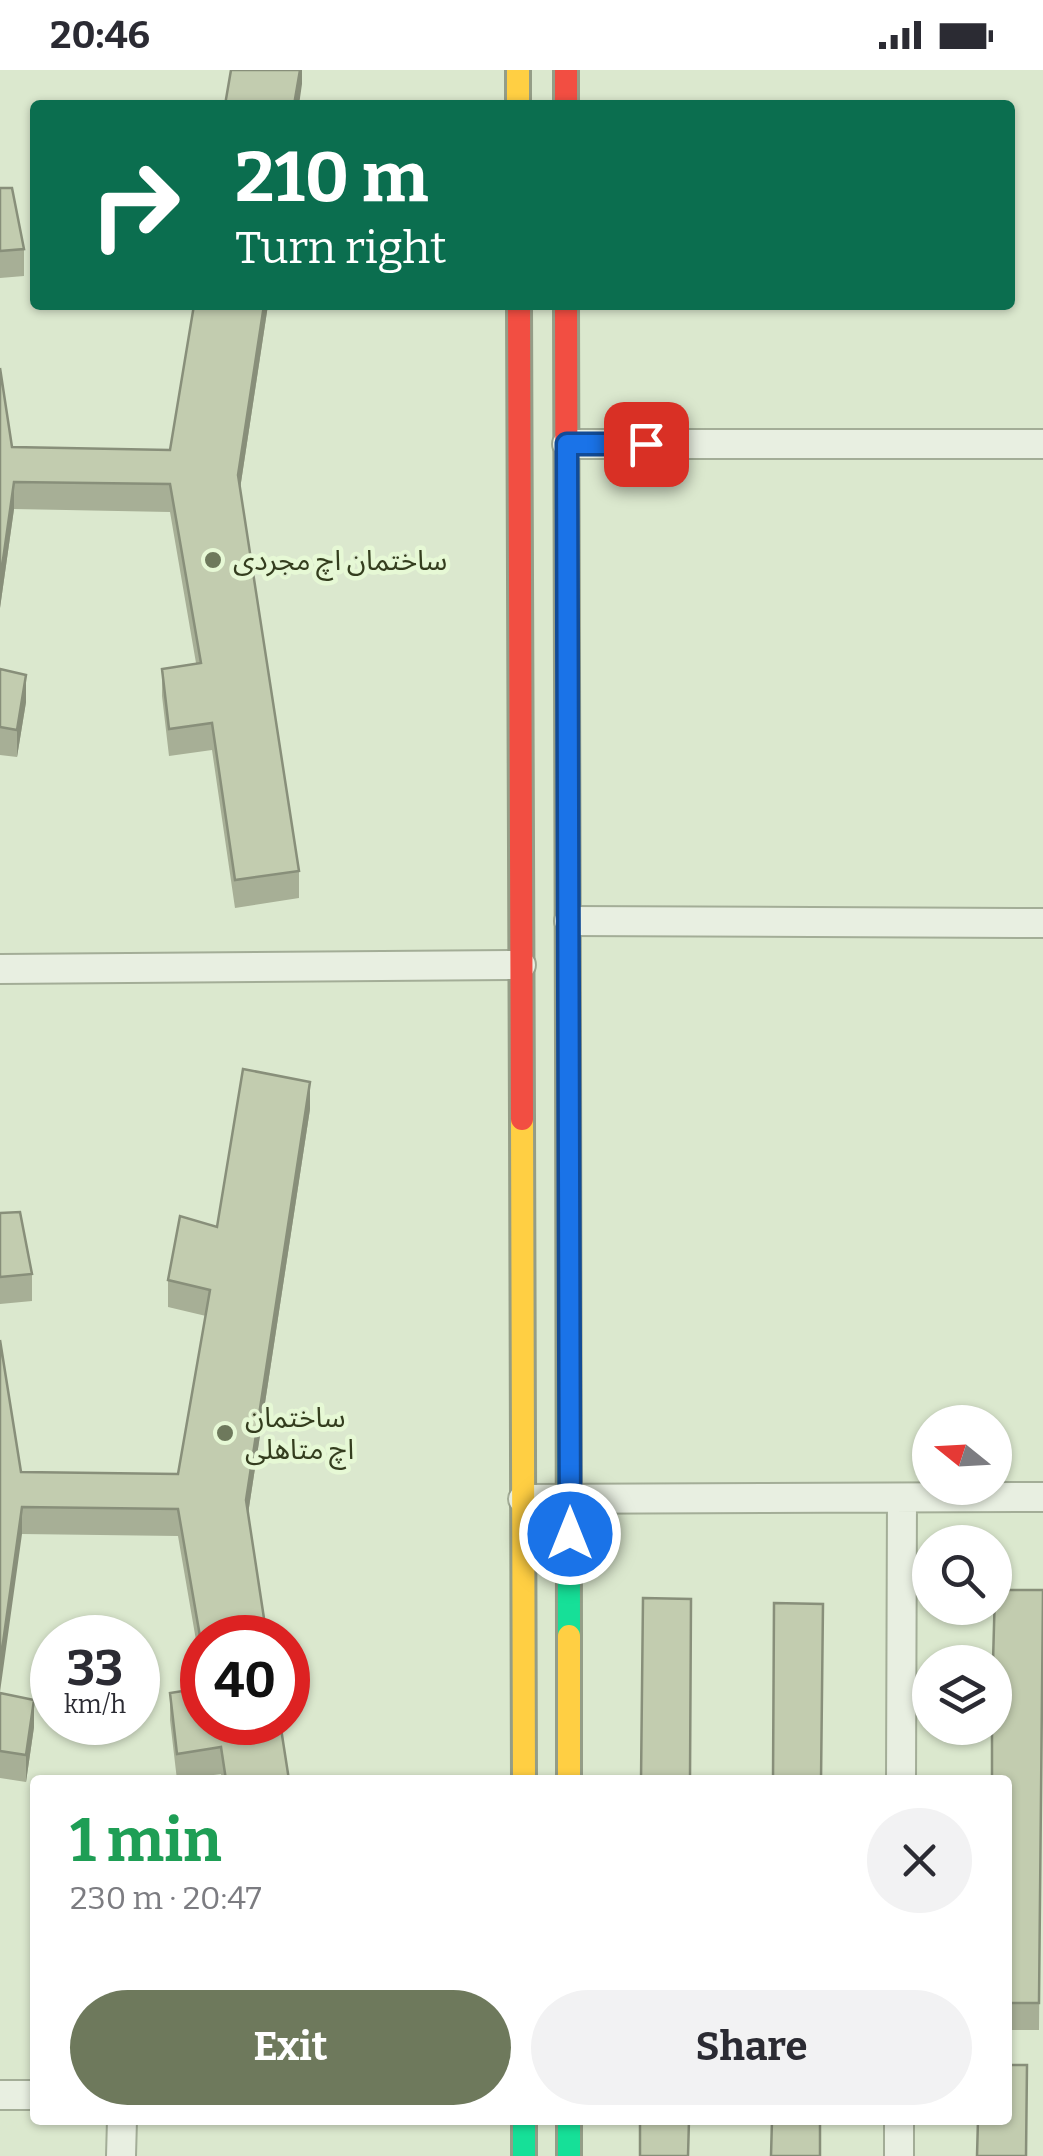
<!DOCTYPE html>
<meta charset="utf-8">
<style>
:root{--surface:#fff;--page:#f2f2f3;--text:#2b2b33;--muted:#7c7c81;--accent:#6e795c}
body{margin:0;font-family:Bitter,"Noto Sans Arabic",serif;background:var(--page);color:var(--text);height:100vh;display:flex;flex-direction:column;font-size:38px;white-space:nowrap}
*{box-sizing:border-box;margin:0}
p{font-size:32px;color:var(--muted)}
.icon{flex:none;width:55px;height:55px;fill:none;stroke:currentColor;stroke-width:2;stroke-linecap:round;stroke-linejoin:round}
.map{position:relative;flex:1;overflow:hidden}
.drawer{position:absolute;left:30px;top:1705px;width:982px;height:350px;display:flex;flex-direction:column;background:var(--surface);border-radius:10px;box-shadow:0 2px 8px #0004}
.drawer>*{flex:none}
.top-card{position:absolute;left:30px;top:30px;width:985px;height:210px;border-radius:10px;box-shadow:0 2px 8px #0004;background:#0b6e4f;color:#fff;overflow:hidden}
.needle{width:65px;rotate:288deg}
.buttons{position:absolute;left:912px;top:1335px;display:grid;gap:20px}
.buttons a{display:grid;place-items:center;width:100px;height:100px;border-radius:50%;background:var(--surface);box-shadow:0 2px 8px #0004;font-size:50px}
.speed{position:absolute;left:30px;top:1545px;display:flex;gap:20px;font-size:50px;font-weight:700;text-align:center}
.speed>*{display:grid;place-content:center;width:130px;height:130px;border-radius:50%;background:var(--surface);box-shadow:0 2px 8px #0004;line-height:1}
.speed small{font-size:25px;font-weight:400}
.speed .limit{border:15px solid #d22;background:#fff;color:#111}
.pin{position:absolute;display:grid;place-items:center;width:85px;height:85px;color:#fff;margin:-42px;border-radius:20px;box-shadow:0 5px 15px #0006}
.me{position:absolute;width:110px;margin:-55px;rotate:0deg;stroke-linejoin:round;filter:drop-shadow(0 0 8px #0008)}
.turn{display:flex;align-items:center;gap:35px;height:210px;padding:0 40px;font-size:45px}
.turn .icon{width:130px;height:130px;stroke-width:2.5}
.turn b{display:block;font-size:70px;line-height:85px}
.round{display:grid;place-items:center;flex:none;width:105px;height:105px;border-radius:52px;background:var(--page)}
.headline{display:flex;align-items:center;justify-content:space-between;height:170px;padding:0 40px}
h1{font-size:60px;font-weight:700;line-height:75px;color:#1e9e55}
.button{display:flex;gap:20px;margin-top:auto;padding:20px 40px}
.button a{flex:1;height:115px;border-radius:60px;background:var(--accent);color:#fff;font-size:40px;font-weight:700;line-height:115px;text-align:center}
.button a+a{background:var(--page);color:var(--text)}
.status{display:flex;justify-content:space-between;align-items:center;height:70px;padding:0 50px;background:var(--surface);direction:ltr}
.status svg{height:28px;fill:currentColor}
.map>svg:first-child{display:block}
</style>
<div class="status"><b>20:46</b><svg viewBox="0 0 49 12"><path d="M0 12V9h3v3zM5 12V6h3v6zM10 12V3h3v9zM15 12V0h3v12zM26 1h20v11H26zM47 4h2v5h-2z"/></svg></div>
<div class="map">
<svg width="1043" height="2086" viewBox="0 0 1043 2086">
<rect width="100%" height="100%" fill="#dbe8ce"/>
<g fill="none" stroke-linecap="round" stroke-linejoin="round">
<defs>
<path id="street" d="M 567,374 L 1043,374
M 569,851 L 1043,853
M 0,899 L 521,895
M 523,1429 L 1043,1427
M 901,1710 L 902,1428
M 0,2025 L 35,2025
M 121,2086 L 122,2050
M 899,2086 L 899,2050"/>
<path id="fast" d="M 568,976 L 569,1566
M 524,2050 L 524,2086
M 569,2050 L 569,2086"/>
<path id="slow" d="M 518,0 L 518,35
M 522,1049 L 524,1710
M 569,1566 L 569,1710"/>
<path id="jam" d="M 566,0 L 566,35
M 519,235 L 522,1049
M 566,235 L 568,976"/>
</defs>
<use href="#street" stroke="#a3ad97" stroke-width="32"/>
<use href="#fast" stroke="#949d87" stroke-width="28"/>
<use href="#slow" stroke="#949d87" stroke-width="28"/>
<use href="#jam" stroke="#949d87" stroke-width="28"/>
<use href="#street" stroke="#e8efe1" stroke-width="28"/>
<use href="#fast" stroke="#16e098" stroke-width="22"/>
<use href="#slow" stroke="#ffcf43" stroke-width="22"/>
<use href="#jam" stroke="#f24e42" stroke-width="22"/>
</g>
<path fill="#a7af96" d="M 0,118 L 24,179 L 24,206 L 0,208 Z
M 194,235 L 268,235 L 240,419 L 299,801 L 299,828 L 235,838 L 212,680 L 169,686 L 162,626 L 162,599 L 196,593 L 170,442 L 14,439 L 0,538 L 0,298 L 12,377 L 170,380 Z
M 0,599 L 26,632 L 17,687 L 0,685 Z
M 310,1039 L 248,1444 L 202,1568 L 202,1605 L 178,1466 L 22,1464 L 21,1402 L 178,1404 L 206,1246 L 168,1237 L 168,1210 L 217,1157 Z
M 0,1143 L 32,1204 L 32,1231 L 0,1234 Z
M 1043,1520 L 1039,1960 L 1008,1960 L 1008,1710 Z
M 0,1623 L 34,1657 L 26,1712 L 0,1708 Z
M 170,1623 L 289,1710 L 222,1710 L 221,1704 L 177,1710 L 170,1650 Z"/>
<path fill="#888f7a" d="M 300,0 L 302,0 L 302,14 L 299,35 L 294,35 Z
M 264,235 L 268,235 L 238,432 L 238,405 Z
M 14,412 L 14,439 L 0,538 L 0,511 Z
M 26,605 L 26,632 L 17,687 L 17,660 Z
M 310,1012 L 310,1039 L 246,1457 L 246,1430 Z
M 22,1437 L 22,1464 L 0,1622 L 0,1594 Z
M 34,1630 L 34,1657 L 26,1712 L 26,1685 Z"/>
<path fill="#c2ccaf" stroke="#888f7a" stroke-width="2.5" d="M 231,0 L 300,0 L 294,35 L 225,35 Z
M 0,118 L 12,118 L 24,179 L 0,181 Z
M 194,235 L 264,235 L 238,405 L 299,801 L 235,810 L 212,653 L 169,659 L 162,599 L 201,593 L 170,414 L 14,412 L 0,511 L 0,298 L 12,377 L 170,380 Z
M 0,599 L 26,605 L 17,660 L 0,657 Z
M 243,999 L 310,1012 L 246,1430 L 267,1568 L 202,1568 L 202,1578 L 178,1439 L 22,1437 L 0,1594 L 0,1270 L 21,1402 L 178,1404 L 210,1220 L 168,1210 L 180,1146 L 217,1157 Z
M 20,1142 L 32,1204 L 0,1207 L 0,1143 Z
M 995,1520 L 1043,1520 L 1039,1933 L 1008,1933 L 1008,1710 L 992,1710 L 992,1658 L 995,1658 L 995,1592 L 993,1592 Z
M 643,1528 L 691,1529 L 690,1710 L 641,1710 Z
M 774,1533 L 823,1534 L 821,1710 L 773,1710 Z
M 202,1618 L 202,1652 L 280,1652 L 289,1710 L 226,1710 L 221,1677 L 177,1684 L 170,1623 Z
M 0,1623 L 34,1630 L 26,1685 L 0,1681 Z
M 1008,1995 L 1027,1995 L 1026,2086 L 977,2086 L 978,2050 L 1008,2050 Z
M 640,2050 L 689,2050 L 688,2086 L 640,2086 Z
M 772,2050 L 820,2050 L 820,2086 L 771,2086 Z"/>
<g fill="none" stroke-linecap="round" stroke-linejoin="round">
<defs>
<path id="route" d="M 570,1464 L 567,374 L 646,374"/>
</defs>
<use href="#route" stroke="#114b97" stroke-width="25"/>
<use href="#route" stroke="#1a73e8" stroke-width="18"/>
</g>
<g fill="#6e795c" stroke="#e6f8d5" stroke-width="4">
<circle cx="213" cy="490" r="10"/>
<circle cx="225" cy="1363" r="10"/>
</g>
<g text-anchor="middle" stroke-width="9" stroke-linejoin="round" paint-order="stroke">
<g font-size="28" fill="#343d1e" stroke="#e6f8d5" text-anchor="start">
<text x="233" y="500">ساختمان اچ مجردی</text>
<text x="245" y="1357">ساختمان<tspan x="245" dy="32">اچ متاهلی</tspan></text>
</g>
</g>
</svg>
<div class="buttons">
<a><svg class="needle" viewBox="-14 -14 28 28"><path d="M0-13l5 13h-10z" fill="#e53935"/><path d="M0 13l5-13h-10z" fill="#7c7c81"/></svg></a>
<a><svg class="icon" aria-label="search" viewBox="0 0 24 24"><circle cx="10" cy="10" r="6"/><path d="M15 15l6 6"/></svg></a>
<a><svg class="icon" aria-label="layers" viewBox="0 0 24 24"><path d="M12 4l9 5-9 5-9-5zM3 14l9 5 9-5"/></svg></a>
</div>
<div class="speed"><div>33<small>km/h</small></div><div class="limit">40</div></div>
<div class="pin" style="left:646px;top:374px;background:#d93025"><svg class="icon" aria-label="arrive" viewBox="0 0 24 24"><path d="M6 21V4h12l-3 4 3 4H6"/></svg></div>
<svg class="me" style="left:570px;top:1464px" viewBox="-20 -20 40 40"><circle r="17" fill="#1a73e8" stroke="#fff" stroke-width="3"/><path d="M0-11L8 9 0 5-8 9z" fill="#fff"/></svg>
<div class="top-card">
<div class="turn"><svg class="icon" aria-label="right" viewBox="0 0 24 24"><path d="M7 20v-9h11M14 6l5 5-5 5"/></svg><div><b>210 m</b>Turn right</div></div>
</div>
<section class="drawer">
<div class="headline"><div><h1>1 min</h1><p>230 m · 20:47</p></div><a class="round"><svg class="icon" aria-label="close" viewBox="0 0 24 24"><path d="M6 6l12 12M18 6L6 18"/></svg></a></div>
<div class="button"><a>Exit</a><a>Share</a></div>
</section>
</div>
